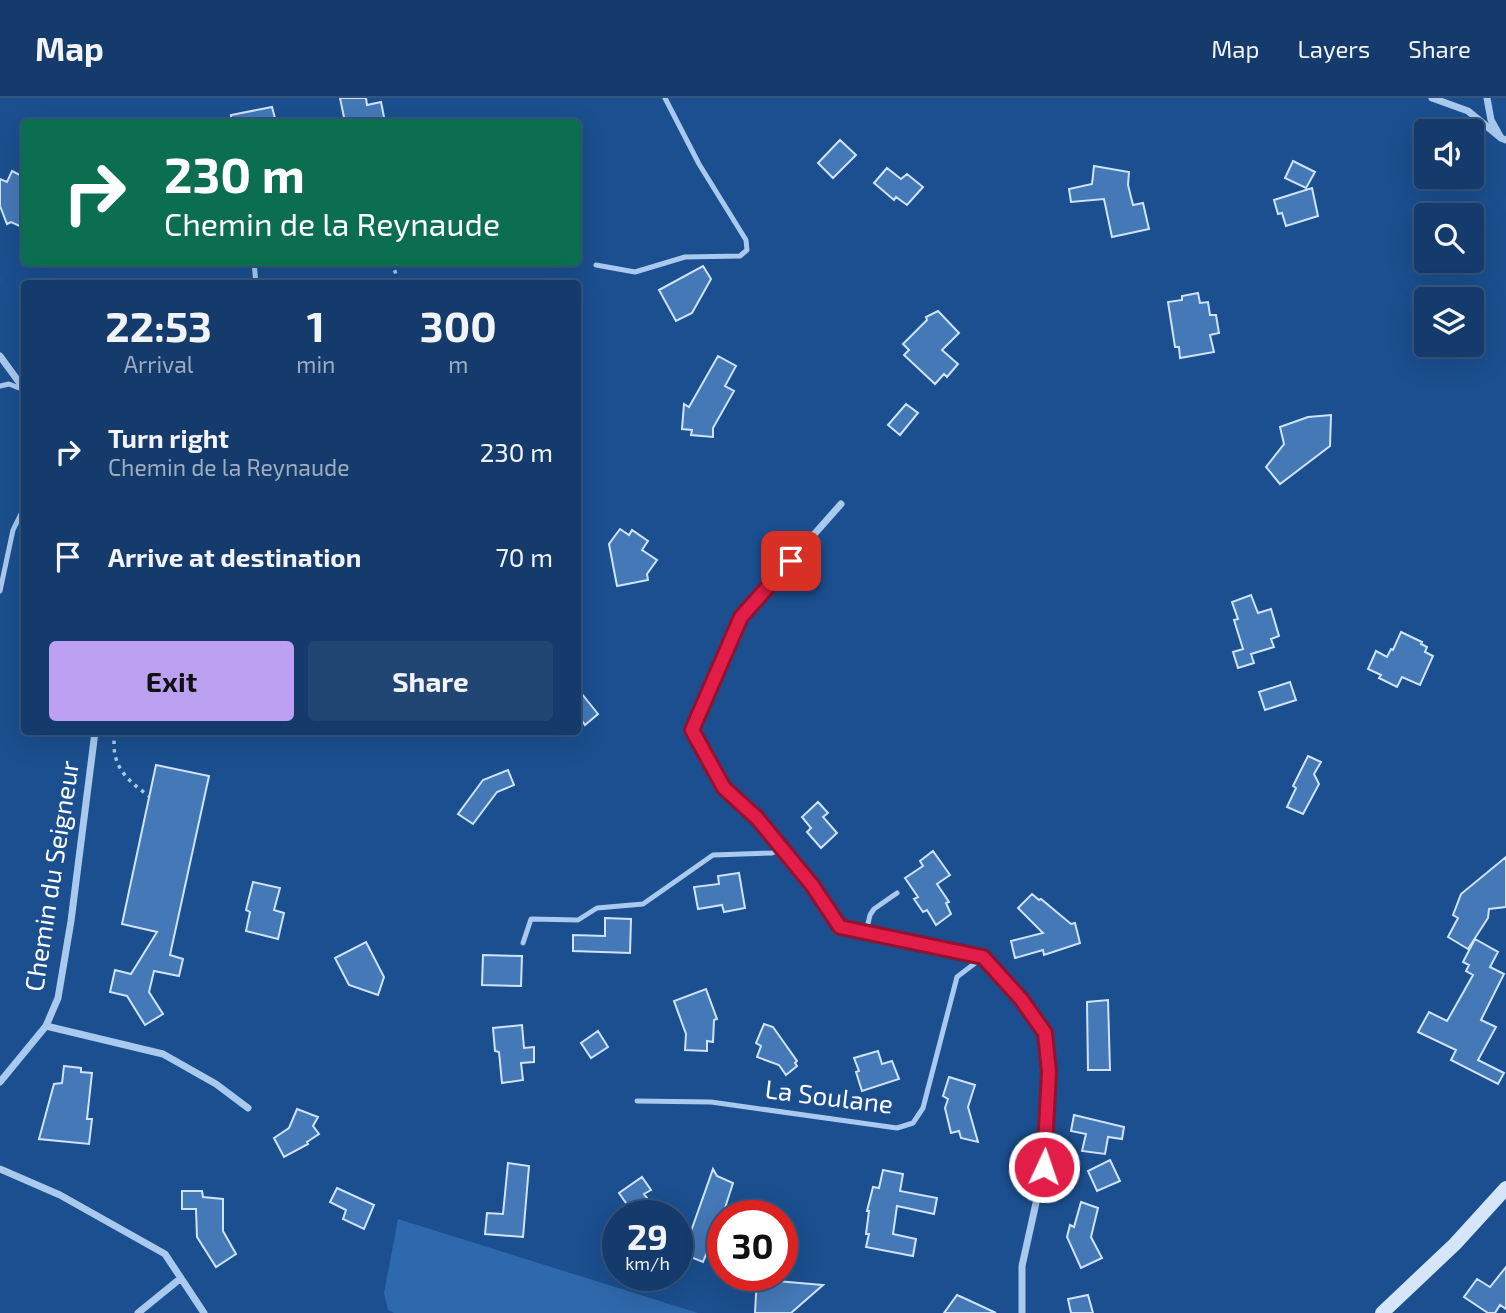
<!DOCTYPE html>
<style>
:root{--surface:#143b6b;--page:#214673;--text:#f1f3f6;--muted:#9dadc1;--line:#33557e;--accent:#bca0f2}
body{margin:0;font-family:"Exo 2",sans-serif;background:var(--page);color:var(--text);height:100vh;display:flex;flex-direction:column;font-size:26px;white-space:nowrap}
*{box-sizing:border-box;margin:0}
p{font-size:23px;color:var(--muted)}
.icon{flex:none;width:38px;height:38px;fill:none;stroke:currentColor;stroke-width:2;stroke-linecap:round;stroke-linejoin:round}
.map{position:relative;flex:1;overflow:hidden}
.sheet{position:absolute;left:21px;top:182px;width:560px;height:455px;display:flex;flex-direction:column;background:var(--surface);border-radius:7px;box-shadow:0 7px 28px #0002,0 0 0 2px var(--line)}
.sheet>*{flex:none}
.top-card{position:absolute;left:21px;top:21px;width:560px;height:147px;border-radius:7px;box-shadow:0 7px 28px #0002,0 0 0 2px var(--line);background:#0b6e4f;color:#fff;overflow:hidden}
.tools{position:absolute;left:1414px;top:21px;display:grid;gap:14px}
.tools a{display:grid;place-items:center;width:70px;height:70px;border-radius:7px;background:var(--surface);box-shadow:0 7px 28px #0002,0 0 0 2px var(--line);font-size:35px}
.speed{position:absolute;left:602px;top:1102px;display:flex;gap:14px;font-size:35px;font-weight:700;text-align:center}
.speed>*{display:grid;place-content:center;width:91px;height:91px;border-radius:50%;background:var(--surface);box-shadow:0 7px 28px #0002,0 0 0 2px var(--line);line-height:1}
.speed small{font-size:18px;font-weight:400}
.speed .limit{border:10px solid #d22;background:#fff;color:#111}
.pin{position:absolute;display:grid;place-items:center;width:60px;height:60px;color:#fff;margin:-30px;border-radius:14px;box-shadow:0 4px 10px #0006}
.me{position:absolute;width:77px;margin:-38px;rotate:3deg;stroke-linejoin:round;filter:drop-shadow(0 0 5px #0008)}
.turn{display:flex;align-items:center;gap:24px;height:147px;padding:0 28px;font-size:32px}
.turn .icon{width:91px;height:91px;stroke-width:2.5}
.turn b{display:block;font-size:49px;line-height:60px}
.eta{display:flex;justify-content:space-evenly;align-items:center;height:119px;text-align:center}
.eta b{font-size:42px;font-weight:700;line-height:49px}
.primary-button{display:flex;gap:14px;margin-top:auto;padding:14px 28px}
.primary-button a{flex:1;height:80px;border-radius:7px;background:var(--accent);color:#111;font-size:28px;font-weight:700;line-height:80px;text-align:center}
.primary-button a+a{background:var(--page);color:var(--text)}
ul{padding:0;list-style:none}
li{display:flex;align-items:center;gap:21px;height:105px;padding:0 28px}
li div{flex:1}
li b{display:block;font-size:26px}
li em{font-style:normal}
header{display:flex;align-items:center;gap:42px;box-sizing:border-box;height:98px;padding:0 35px;background:var(--surface);border-bottom:2px solid var(--line)}
header strong{font-size:33px}
nav{display:flex;gap:38px;margin-inline-start:auto;font-size:24px}
.map>svg:first-child{display:block}
</style>
<header>
<strong>Map</strong>
<nav><a>Map</a><a>Layers</a><a>Share</a></nav>
</header>
<div class="map">
<svg width="1506" height="1215" viewBox="0 0 1506 1215">
<rect width="100%" height="100%" fill="#1b4f8f"/>
<path fill="#2e69ad" d="M 398,1121 L 698,1215 L 394,1215 L 388,1212 L 384,1195 Z"/>
<path fill="#4478b7" stroke="#cfe3fa" stroke-width="2" d="M 340,0 L 366,0 L 367,7 L 381,4 L 385,24 L 345,24 Z
M 272,9 L 276,24 L 231,24 L 231,17 Z
M 840,42 L 856,57 L 833,80 L 818,65 Z
M 1293,63 L 1315,74 L 1306,90 L 1285,80 Z
M 1094,68 L 1129,74 L 1128,87 L 1133,107 L 1143,105 L 1149,131 L 1112,139 L 1104,101 L 1071,104 L 1069,91 L 1092,86 Z
M 887,70 L 901,81 L 907,76 L 923,89 L 907,107 L 896,99 L 894,102 L 874,85 Z
M 12,73 L 24,79 L 24,95 L 21,102 L 24,110 L 24,130 L 11,124 L 7,126 L 0,108 L 0,81 L 7,84 Z
M 1312,90 L 1318,118 L 1286,128 L 1282,115 L 1278,116 L 1274,102 Z
M 703,168 L 711,181 L 692,215 L 676,223 L 659,192 Z
M 1198,195 L 1200,205 L 1208,204 L 1210,217 L 1216,217 L 1219,235 L 1210,237 L 1214,254 L 1180,260 L 1179,249 L 1175,249 L 1168,204 L 1182,202 L 1182,198 Z
M 938,213 L 959,235 L 942,252 L 958,266 L 947,279 L 944,276 L 935,286 L 904,257 L 909,252 L 903,246 L 927,222 L 926,219 Z
M 718,258 L 736,268 L 725,288 L 734,293 L 713,330 L 713,339 L 691,337 L 692,332 L 682,331 L 684,306 L 689,309 Z
M 906,306 L 918,315 L 900,337 L 888,327 Z
M 1331,317 L 1330,348 L 1280,386 L 1266,369 L 1284,346 L 1280,329 L 1308,319 Z
M 620,431 L 629,437 L 632,432 L 648,443 L 642,452 L 657,462 L 647,476 L 648,482 L 617,488 L 609,446 Z
M 1251,497 L 1258,515 L 1271,511 L 1279,538 L 1271,541 L 1274,549 L 1251,556 L 1254,565 L 1238,570 L 1233,554 L 1243,551 L 1234,522 L 1238,521 L 1232,504 Z
M 1401,534 L 1422,544 L 1421,546 L 1427,549 L 1425,554 L 1433,558 L 1420,587 L 1402,579 L 1397,589 L 1379,580 L 1381,577 L 1368,571 L 1376,553 L 1387,559 L 1391,551 L 1393,552 Z
M 1290,584 L 1296,602 L 1265,612 L 1259,594 Z
M 578,591 L 598,616 L 585,627 L 578,617 Z
M 1308,658 L 1321,664 L 1314,676 L 1319,686 L 1303,716 L 1287,709 L 1296,690 L 1293,688 Z
M 156,667 L 209,678 L 170,857 L 183,861 L 179,878 L 154,873 L 149,894 L 163,916 L 145,927 L 127,898 L 110,894 L 115,872 L 131,876 L 157,834 L 122,826 Z
M 508,672 L 514,687 L 497,694 L 473,726 L 458,716 L 483,682 Z
M 818,704 L 828,715 L 823,719 L 837,735 L 821,750 L 807,734 L 811,730 L 802,719 Z
M 933,753 L 950,777 L 937,786 L 949,804 L 946,805 L 951,816 L 936,827 L 927,812 L 923,814 L 914,801 L 918,799 L 905,780 L 923,768 L 920,763 Z
M 1506,759 L 1506,809 L 1489,811 L 1488,820 L 1468,851 L 1448,839 L 1458,820 L 1453,817 L 1461,796 Z
M 739,775 L 745,810 L 724,814 L 722,807 L 698,811 L 694,789 L 719,786 L 718,778 Z
M 253,784 L 280,790 L 274,812 L 284,815 L 278,841 L 246,833 L 250,814 L 246,812 Z
M 1032,796 L 1039,802 L 1041,801 L 1071,826 L 1075,825 L 1080,845 L 1044,857 L 1043,852 L 1015,860 L 1011,843 L 1043,835 L 1018,810 Z
M 605,820 L 631,821 L 630,855 L 573,853 L 573,837 L 605,838 Z
M 1475,841 L 1498,854 L 1490,869 L 1504,876 L 1481,922 L 1496,929 L 1478,962 L 1504,975 L 1498,986 L 1451,962 L 1456,952 L 1418,934 L 1429,914 L 1447,923 L 1473,877 L 1466,873 L 1469,867 L 1463,864 Z
M 366,844 L 384,879 L 378,897 L 349,887 L 335,860 Z
M 483,857 L 522,858 L 521,888 L 482,887 Z
M 706,891 L 717,921 L 714,922 L 713,944 L 707,943 L 707,953 L 685,952 L 686,936 L 674,903 Z
M 1108,902 L 1110,972 L 1088,972 L 1087,904 Z
M 764,926 L 773,929 L 797,963 L 795,965 L 797,968 L 786,977 L 779,967 L 757,959 L 761,948 L 756,945 Z
M 522,927 L 524,950 L 534,949 L 534,964 L 521,965 L 523,982 L 502,985 L 499,954 L 495,953 L 493,930 Z
M 598,933 L 608,949 L 591,960 L 581,945 Z
M 878,953 L 882,966 L 892,963 L 899,981 L 862,993 L 856,974 L 859,973 L 854,960 Z
M 64,968 L 81,970 L 81,974 L 92,975 L 87,1021 L 92,1021 L 89,1046 L 39,1041 L 54,986 L 62,985 Z
M 949,979 L 975,987 L 968,1009 L 978,1044 L 961,1040 L 959,1033 L 951,1035 L 945,1010 L 948,1001 L 943,998 Z
M 297,1011 L 318,1019 L 313,1028 L 319,1036 L 307,1044 L 308,1046 L 284,1059 L 274,1040 L 289,1030 Z
M 1074,1017 L 1124,1029 L 1122,1041 L 1108,1039 L 1105,1056 L 1082,1053 L 1086,1036 L 1071,1033 Z
M 1110,1062 L 1120,1083 L 1097,1093 L 1088,1073 Z
M 508,1065 L 529,1068 L 523,1139 L 485,1136 L 487,1115 L 503,1116 Z
M 713,1071 L 717,1078 L 733,1085 L 724,1113 L 703,1164 L 683,1156 Z
M 883,1072 L 903,1076 L 900,1093 L 937,1100 L 934,1116 L 897,1108 L 893,1136 L 916,1141 L 913,1158 L 866,1149 L 869,1136 L 866,1136 L 869,1113 L 867,1113 L 873,1089 L 879,1090 Z
M 642,1079 L 651,1092 L 644,1096 L 661,1118 L 635,1118 L 619,1095 Z
M 337,1090 L 374,1107 L 364,1131 L 343,1121 L 346,1112 L 330,1104 Z
M 182,1093 L 202,1093 L 203,1099 L 223,1101 L 223,1133 L 236,1156 L 216,1169 L 197,1139 L 196,1111 L 182,1111 Z
M 1081,1104 L 1098,1110 L 1091,1139 L 1102,1160 L 1081,1170 L 1067,1139 L 1070,1127 L 1074,1129 Z
M 1506,1169 L 1506,1211 L 1500,1207 L 1495,1215 L 1488,1215 L 1464,1199 L 1477,1181 L 1490,1189 Z
M 757,1178 L 778,1178 L 777,1183 L 823,1187 L 791,1215 L 755,1215 Z
M 957,1197 L 966,1201 L 996,1215 L 944,1215 Z
M 1088,1197 L 1093,1215 L 1071,1215 L 1068,1201 Z"/>
<g fill="none" stroke-linecap="round" stroke-linejoin="round">
<path stroke="#a9c9ee" stroke-width="3.5" stroke-dasharray="3.5 5" stroke-linecap="butt" d="M 392,164 L 399,186
M 115,634 C 110,666 124,680 149,698"/>
<path stroke="#a9c9ee" stroke-width="5" d="M 254,164 L 256,186
M 596,167 L 635,174 L 685,159 L 740,158 L 747,152 L 746,142 L 699,66 L 665,0
M 0,288 L 9,286 L 24,292
M 0,493 L 13,432 L 24,410
M 866,834 L 870,817 L 874,811 L 897,795
M 523,845 L 531,821 L 578,822 L 597,810 L 643,806 L 713,757 L 772,755 L 782,751
M 637,1003 L 711,1004 L 897,1030 L 913,1025 L 923,1010 L 957,879 L 983,859"/>
<path stroke="#a9c9ee" stroke-width="7" d="M 1432,0 L 1468,13 L 1501,40
M 1487,0 L 1491,22 L 1501,40 L 1506,42
M 0,258 L 24,291
M 841,406 L 741,519 L 692,632 L 724,690 L 757,720 L 812,787 L 840,829 L 983,859 L 1021,901 L 1045,935 L 1049,974 L 1044,1069 L 1022,1168 L 1022,1215
M 46,928 L 163,956 L 216,986 L 248,1010
M 0,984 L 46,928 L 58,900 L 71,823 L 95,634
M 0,1071 L 60,1097 L 165,1156 L 204,1215
M 138,1215 L 181,1180"/>
<path stroke="#d6e6fa" stroke-width="14" d="M 1382,1215 L 1455,1146 L 1506,1090"/>
</g>
<g fill="none" stroke-linecap="round" stroke-linejoin="round">
<defs>
<path id="route" d="M 791,463 L 741,519 L 692,632 L 724,690 L 757,720 L 812,787 L 840,829 L 983,859 L 1021,901 L 1045,935 L 1049,974 L 1044,1069"/>
</defs>
<use href="#route" stroke="#92132f" stroke-width="18"/>
<use href="#route" stroke="#e11d48" stroke-width="12"/>
</g>
<g text-anchor="middle" stroke-width="7" stroke-linejoin="round" paint-order="stroke">
<g font-size="26" fill="#fff" stroke="#1b4f8f">
<text transform="translate(52 778) rotate(-81)" y="9">Chemin du Seigneur</text>
<text transform="translate(829 999) rotate(7)" y="9">La Soulane</text>
</g>
</g>
</svg>
<div class="tools">
<a><svg class="icon" aria-label="sound" viewBox="0 0 24 24"><path d="M4 9h4l5-4v14l-5-4H4zM17 9q2 3 0 6"/></svg></a>
<a><svg class="icon" aria-label="search" viewBox="0 0 24 24"><circle cx="10" cy="10" r="6"/><path d="M15 15l6 6"/></svg></a>
<a><svg class="icon" aria-label="layers" viewBox="0 0 24 24"><path d="M12 4l9 5-9 5-9-5zM3 14l9 5 9-5"/></svg></a>
</div>
<div class="speed"><div>29<small>km/h</small></div><div class="limit">30</div></div>
<div class="pin" style="left:791px;top:463px;background:#d93025"><svg class="icon" aria-label="arrive" viewBox="0 0 24 24"><path d="M6 21V4h12l-3 4 3 4H6"/></svg></div>
<svg class="me" style="left:1044px;top:1069px" viewBox="-20 -20 40 40"><circle r="17" fill="#e11d48" stroke="#fff" stroke-width="3"/><path d="M0-11L8 9 0 5-8 9z" fill="#fff"/></svg>
<div class="top-card">
<div class="turn"><svg class="icon" aria-label="right" viewBox="0 0 24 24"><path d="M7 20v-9h11M14 6l5 5-5 5"/></svg><div><b>230 m</b>Chemin de la Reynaude</div></div>
</div>
<section class="sheet">
<div class="eta">
<div><b>22:53</b><p>Arrival</p></div>
<div><b>1</b><p>min</p></div>
<div><b>300</b><p>m</p></div>
</div>
<ul>
<li><svg class="icon" aria-label="right" viewBox="0 0 24 24"><path d="M7 20v-9h11M14 6l5 5-5 5"/></svg><div><b>Turn right</b><p>Chemin de la Reynaude</p></div><em>230 m</em></li>
<li><svg class="icon" aria-label="arrive" viewBox="0 0 24 24"><path d="M6 21V4h12l-3 4 3 4H6"/></svg><div><b>Arrive at destination</b></div><em>70 m</em></li>
</ul>
<div class="primary-button"><a>Exit</a><a>Share</a></div>
</section>
</div>
